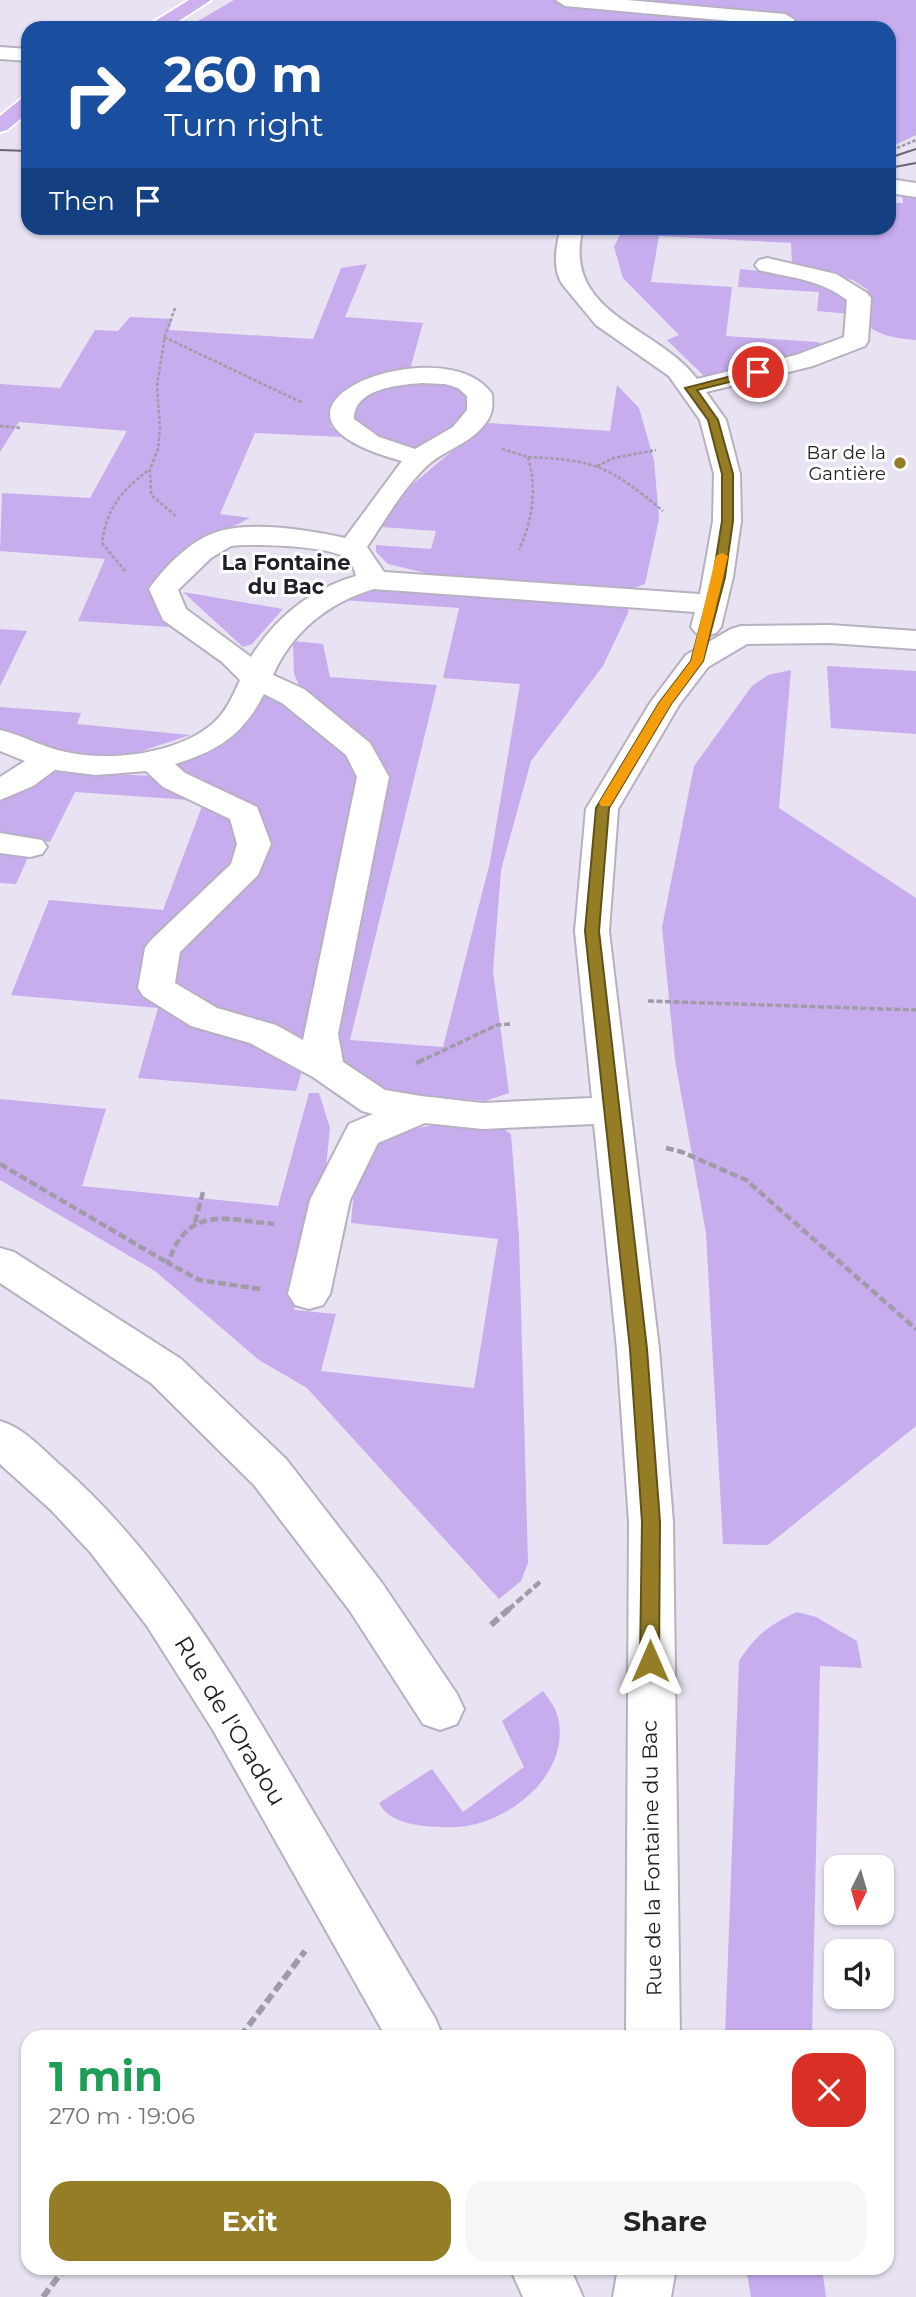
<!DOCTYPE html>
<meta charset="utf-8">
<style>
:root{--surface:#fff;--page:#f6f6f6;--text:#222;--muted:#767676;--accent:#957d25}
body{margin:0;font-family:Montserrat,sans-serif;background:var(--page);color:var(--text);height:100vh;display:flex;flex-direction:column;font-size:26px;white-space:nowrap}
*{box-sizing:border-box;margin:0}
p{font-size:23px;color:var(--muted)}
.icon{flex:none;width:38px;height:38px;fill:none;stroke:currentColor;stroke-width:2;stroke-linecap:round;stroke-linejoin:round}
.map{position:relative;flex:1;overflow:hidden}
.panel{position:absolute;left:21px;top:2030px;width:873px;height:245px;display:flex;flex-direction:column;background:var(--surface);border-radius:21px;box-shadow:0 2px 5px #0004}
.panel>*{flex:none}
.banner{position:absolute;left:21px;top:21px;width:875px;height:214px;border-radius:21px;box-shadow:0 2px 5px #0004;background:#1a4fa0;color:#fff;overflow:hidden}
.needle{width:46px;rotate:185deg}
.tools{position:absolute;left:824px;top:1855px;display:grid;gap:14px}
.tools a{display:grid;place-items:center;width:70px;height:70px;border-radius:14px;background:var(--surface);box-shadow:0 2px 5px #0004;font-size:35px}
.pin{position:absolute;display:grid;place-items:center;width:60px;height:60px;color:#fff;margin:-30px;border:4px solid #fff;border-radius:50%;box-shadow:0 2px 7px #0007}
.me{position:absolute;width:77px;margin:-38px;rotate:0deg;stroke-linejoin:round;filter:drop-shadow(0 0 5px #0008)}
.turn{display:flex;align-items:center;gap:24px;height:147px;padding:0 28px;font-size:32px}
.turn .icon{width:91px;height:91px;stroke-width:2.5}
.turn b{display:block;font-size:49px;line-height:60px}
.then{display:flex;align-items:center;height:66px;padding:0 28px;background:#0003;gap:14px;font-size:26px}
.round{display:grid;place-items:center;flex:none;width:74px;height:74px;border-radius:21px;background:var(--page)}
.overview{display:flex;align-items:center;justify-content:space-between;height:119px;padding:0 28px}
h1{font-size:42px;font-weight:700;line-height:52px;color:#1e9e55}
.button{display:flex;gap:14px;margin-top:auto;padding:14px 28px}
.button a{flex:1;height:80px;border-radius:21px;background:var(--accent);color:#fff;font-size:28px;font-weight:700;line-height:80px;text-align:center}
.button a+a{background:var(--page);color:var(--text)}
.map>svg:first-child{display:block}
</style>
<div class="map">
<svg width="916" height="2297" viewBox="0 0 916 2297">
<rect width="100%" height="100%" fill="#e8e2f2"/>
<path fill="#c7acee" d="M 234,0 L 916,0 L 916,135 L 889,148 L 889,28 L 186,28 Z
M 902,192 L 916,192 L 916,340 C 896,338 882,337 865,324 L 868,290 L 853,280 L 792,263 L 791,243 L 659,236 L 651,282 L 732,287 L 726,336 L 817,342 L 831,347 L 705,377 L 667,340 L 679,335 L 623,278 L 614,247 L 623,228 L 889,228 L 889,203 L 903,203 Z
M 367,264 L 345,317 L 423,323 L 410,369 C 374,377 354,381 329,411 L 331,427 L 344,437 L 255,433 L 220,514 L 250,518 L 212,537 L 155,581 L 152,600 L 163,615 L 184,628 L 78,621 L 105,559 L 0,551 L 2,493 L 90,498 L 127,431 L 19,422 L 0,452 L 0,384 L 60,388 L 95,330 L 118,331 L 130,317 L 173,319 L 169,330 L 313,339 L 341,268 Z
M 740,269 L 797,275 L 847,297 L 850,314 L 817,311 L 819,292 L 738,287 Z
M 453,382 L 470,394 L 470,408 L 451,433 L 417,450 L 375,436 L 353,423 C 348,375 421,383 453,382 Z
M 617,385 L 639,408 L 654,460 L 659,519 L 645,584 L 626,591 L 438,576 L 388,564 L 376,552 L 376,545 L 431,549 L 436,531 L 381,527 L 395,502 L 407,489 L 464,441 L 489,423 L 610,431 Z
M 370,588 L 625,607 L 629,611 L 603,666 L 531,761 L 501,870 L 493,971 L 509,1093 L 485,1101 L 387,1092 L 341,1062 L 328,1033 L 385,776 L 302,692 L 294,674 L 293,641 L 323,644 L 330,677 L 437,685 L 350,1040 L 443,1047 L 490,862 L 520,684 L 443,678 L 459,608 L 342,600 Z
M 183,592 L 283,609 L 252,644 L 243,647 Z
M 0,629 L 27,631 L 0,686 Z
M 827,666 L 916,671 L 916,734 L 831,728 Z
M 791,670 L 779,808 L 916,898 L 916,1426 L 768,1545 L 723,1544 L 706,1233 L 675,1060 L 662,927 L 694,766 L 752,686 L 768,675 Z
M 262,690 L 288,702 L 346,750 L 360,777 L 315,1053 L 210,1012 L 169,986 L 173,950 L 264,845 L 163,763 Z
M 0,707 L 81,713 L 77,724 L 190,735 L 130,755 L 80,758 L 0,733 Z
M 48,771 L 155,776 L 237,816 L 246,846 L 234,868 L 142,961 L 143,988 L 304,1064 L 296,1091 L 138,1078 L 158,1008 L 11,995 L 49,900 L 163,910 L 204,801 L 75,792 L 50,842 L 0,836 L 0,798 Z
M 0,851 L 29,855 L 16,884 L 0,883 Z
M 309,1093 L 319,1093 L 330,1128 L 326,1167 L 294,1310 L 336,1314 L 321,1371 L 474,1388 L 498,1239 L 351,1223 L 357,1158 C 363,1153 370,1143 377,1140 C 408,1127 484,1112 511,1134 L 519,1237 L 528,1563 L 521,1581 L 499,1599 L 307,1388 L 259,1360 L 155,1271 L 0,1180 L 0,1099 L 106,1109 L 82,1186 L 278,1206 Z
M 797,1612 L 816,1617 L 857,1641 L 862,1668 L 820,1666 L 812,2037 L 725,2037 L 739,1661 C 756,1635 769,1625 797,1612 Z
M 543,1691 C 548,1698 555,1707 557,1714 C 573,1769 516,1818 467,1826 C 453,1828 438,1827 424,1826 C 407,1824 387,1819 379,1803 L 432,1769 L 463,1812 L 524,1767 L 502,1721 Z
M 746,2268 L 822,2268 L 826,2297 L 751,2297 Z"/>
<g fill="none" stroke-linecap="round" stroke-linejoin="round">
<defs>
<path id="minor" d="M 556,0 L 627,0 L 785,14 L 795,20 L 785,26 L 565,6 Z
M 0,47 L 28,49 L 28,61 L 0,59 Z
M 889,179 L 916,183 L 916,197 L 889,193 Z
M 561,228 L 583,228 C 560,314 658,326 697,379 L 796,355 L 844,337 L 847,300 C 820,279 790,278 759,270 L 755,265 L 759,260 L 767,258 L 836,274 L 867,293 L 871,298 L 868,341 L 865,346 L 813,366 L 706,392 L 726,420 L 740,474 L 741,521 L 733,577 L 721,627 L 716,633 L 706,636 L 696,633 L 691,627 L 695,612 L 374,589 C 329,602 292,632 273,675 L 304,689 L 370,743 L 389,777 L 338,1034 L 343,1062 L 385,1090 L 421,1096 L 482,1103 L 592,1098 L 575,931 L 586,809 L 650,703 L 686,655 L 731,629 L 741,626 L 830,625 L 916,631 L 916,649 L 830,643 L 747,644 L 708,667 L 679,705 L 618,809 L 609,931 L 659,1349 L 673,1522 L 680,2037 L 626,2037 L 629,1522 L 617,1349 L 594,1124 L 482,1129 L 425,1123 L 378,1143 L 350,1200 L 330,1294 L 323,1305 L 309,1309 L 295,1305 L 288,1294 L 310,1200 L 349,1124 L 373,1114 L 362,1111 L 313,1077 L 250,1043 L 191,1026 L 143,996 L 138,988 L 145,948 L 151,940 L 231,864 L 237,844 L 230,819 L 163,787 L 146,771 L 96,775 L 55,770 L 33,786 L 0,800 L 0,777 L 25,761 L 0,751 L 0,730 C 23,735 43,748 66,752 C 109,762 176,754 211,725 C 225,714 233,696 240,680 L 222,662 L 163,620 L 149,589 C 163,569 186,545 209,535 C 244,519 308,530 345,538 L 402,461 C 216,411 444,324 492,394 C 493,406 493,414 485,424 C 470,444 446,449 428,465 C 403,488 386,519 367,547 L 384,572 L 700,594 L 713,521 L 714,474 L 700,420 L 669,376 L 596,325 L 563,285 C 552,270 556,245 561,228 ZM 422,383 L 445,384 L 458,388 L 467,396 L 467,410 L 453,427 L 415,449 L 379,437 L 354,419 C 354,388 399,385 422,383 ZM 231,546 C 253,543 328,546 345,557 C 352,562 354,568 356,576 C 311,589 276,617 251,657 L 186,609 L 178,590 L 211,558 ZM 264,694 L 282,703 L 346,755 L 357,777 L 303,1040 L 276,1025 L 217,1008 L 175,983 L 180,952 L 258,875 L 271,844 L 257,807 L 185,773 L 175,764 C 219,750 242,736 264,694 Z
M 0,833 L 42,840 L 47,847 L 42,854 L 30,857 L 0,853 Z
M 0,1248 L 14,1252 L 181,1359 L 286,1459 L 382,1583 L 457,1694 L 464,1709 L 457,1724 L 440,1730 L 423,1724 L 350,1611 L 254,1485 L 151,1383 L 0,1283 Z
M 0,1421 C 24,1428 41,1448 59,1464 C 159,1551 228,1668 295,1781 C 342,1860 388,1939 435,2018 L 443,2037 L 386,2037 L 213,1730 L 147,1626 L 91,1553 L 52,1511 L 0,1464 Z
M 510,2268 L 570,2268 L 583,2297 L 523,2297 Z
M 618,2268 L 676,2268 L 671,2297 L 613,2297 Z"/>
<path id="major" d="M 189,0 L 211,0 L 168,28 L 144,28 Z
M 28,97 L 28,113 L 7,130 L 0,132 L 0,116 L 21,99 Z"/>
</defs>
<use href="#minor" stroke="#b6b0c0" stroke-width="4"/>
<use href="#major" stroke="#fff" stroke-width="4"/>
<path stroke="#9f9ba7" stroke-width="2.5" stroke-dasharray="3.5 2" stroke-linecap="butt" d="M 897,148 L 916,140
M 175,308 L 165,335 L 157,385 L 160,428 L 158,449 L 150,469 L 151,495 L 177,517
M 164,337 L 303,403
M 0,426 L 21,428
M 502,449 L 528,457 C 537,490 533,519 519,550
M 528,457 C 597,460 610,467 663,511
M 597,466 L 614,458 L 656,450
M 125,571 L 102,543 C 107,507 122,490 150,469"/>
<path stroke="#9f9ba7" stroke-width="3.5" stroke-dasharray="6 2.5" stroke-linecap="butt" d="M 648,1001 L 916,1010
M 419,1062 L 497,1025 L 510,1024"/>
<path stroke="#9f9ba7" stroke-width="4.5" stroke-dasharray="8 3.5" stroke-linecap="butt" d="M 416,1063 L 423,1060
M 666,1148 L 682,1152 L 746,1180 L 916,1329
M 0,1164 L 168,1263
M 195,1222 L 203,1192
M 260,1289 L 199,1280 L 168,1263 C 188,1205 224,1219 274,1224
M 508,1610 L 541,1581"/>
<path stroke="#9f9ba7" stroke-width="6" stroke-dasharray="10 4.5" stroke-linecap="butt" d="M 491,1625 L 510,1608
M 240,2037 L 305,1951
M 43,2297 L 65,2268"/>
<use href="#minor" fill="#fff" fill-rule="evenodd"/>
<use href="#major" fill="#cdb1ef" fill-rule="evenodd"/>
<path stroke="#696670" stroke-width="2" d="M 0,150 L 28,151
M 889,158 L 916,149
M 889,168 L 916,163"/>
</g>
<path fill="#957d25" stroke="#615118" stroke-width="2" d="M 758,369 L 763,372 L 762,374 L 697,390 L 718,420 L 733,474 L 733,521 L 725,577 L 703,661 L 671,704 L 609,808 L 599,931 L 647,1349 L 660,1522 L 659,1661 L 657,1667 L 650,1669 L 643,1667 L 640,1661 L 642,1522 L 630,1349 L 585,931 L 596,808 L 659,703 L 691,661 L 713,577 L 722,521 L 722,474 L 708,420 L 685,388 Z"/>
<path fill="#f59e0b" d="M 722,553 L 728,556 L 703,661 L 671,704 L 610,806 L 601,806 L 599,803 L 659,703 L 691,661 L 716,556 Z"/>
<circle fill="#957d25" stroke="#fff" stroke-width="2.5" cx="900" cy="463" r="7"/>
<g text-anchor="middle" stroke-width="6" stroke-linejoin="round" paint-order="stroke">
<g font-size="18" fill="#222026" stroke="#fff" text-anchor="end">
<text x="886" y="459">Bar de la<tspan x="886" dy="21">Gantière</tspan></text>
</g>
<g font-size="21" font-weight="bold" fill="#222026" stroke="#fff">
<text x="286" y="570">La Fontaine<tspan x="286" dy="24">du Bac</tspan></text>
</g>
<g font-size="21" fill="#222026" stroke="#fff">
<text transform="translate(652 1858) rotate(-91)" y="7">Rue de la Fontaine du Bac</text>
</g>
<g font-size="24" fill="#222026" stroke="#fff">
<text transform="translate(230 1721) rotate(59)" y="8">Rue de l'Oradou</text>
</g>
</g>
</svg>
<div class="tools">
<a><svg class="needle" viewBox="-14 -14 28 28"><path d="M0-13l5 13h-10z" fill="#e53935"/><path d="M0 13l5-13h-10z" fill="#767676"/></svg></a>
<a><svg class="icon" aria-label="sound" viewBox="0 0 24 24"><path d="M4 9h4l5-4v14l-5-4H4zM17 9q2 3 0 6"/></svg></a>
</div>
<div class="pin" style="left:758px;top:372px;background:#d93025"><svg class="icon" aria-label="arrive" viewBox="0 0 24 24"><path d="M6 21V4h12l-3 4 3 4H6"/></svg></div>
<svg class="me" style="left:650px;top:1661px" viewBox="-20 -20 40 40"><path d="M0-17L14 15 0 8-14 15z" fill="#957d25" stroke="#fff" stroke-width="4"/></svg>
<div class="banner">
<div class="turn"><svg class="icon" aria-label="right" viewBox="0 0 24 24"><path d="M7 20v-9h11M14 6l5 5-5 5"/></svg><div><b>260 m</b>Turn right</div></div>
<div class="then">Then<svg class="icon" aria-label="arrive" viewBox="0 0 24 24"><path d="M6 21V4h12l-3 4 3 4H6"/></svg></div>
</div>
<section class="panel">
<div class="overview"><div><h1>1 min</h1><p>270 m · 19:06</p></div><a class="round" style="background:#d93025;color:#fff"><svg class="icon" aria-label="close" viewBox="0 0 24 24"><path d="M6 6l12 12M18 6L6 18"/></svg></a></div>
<div class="button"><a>Exit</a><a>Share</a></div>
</section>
</div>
